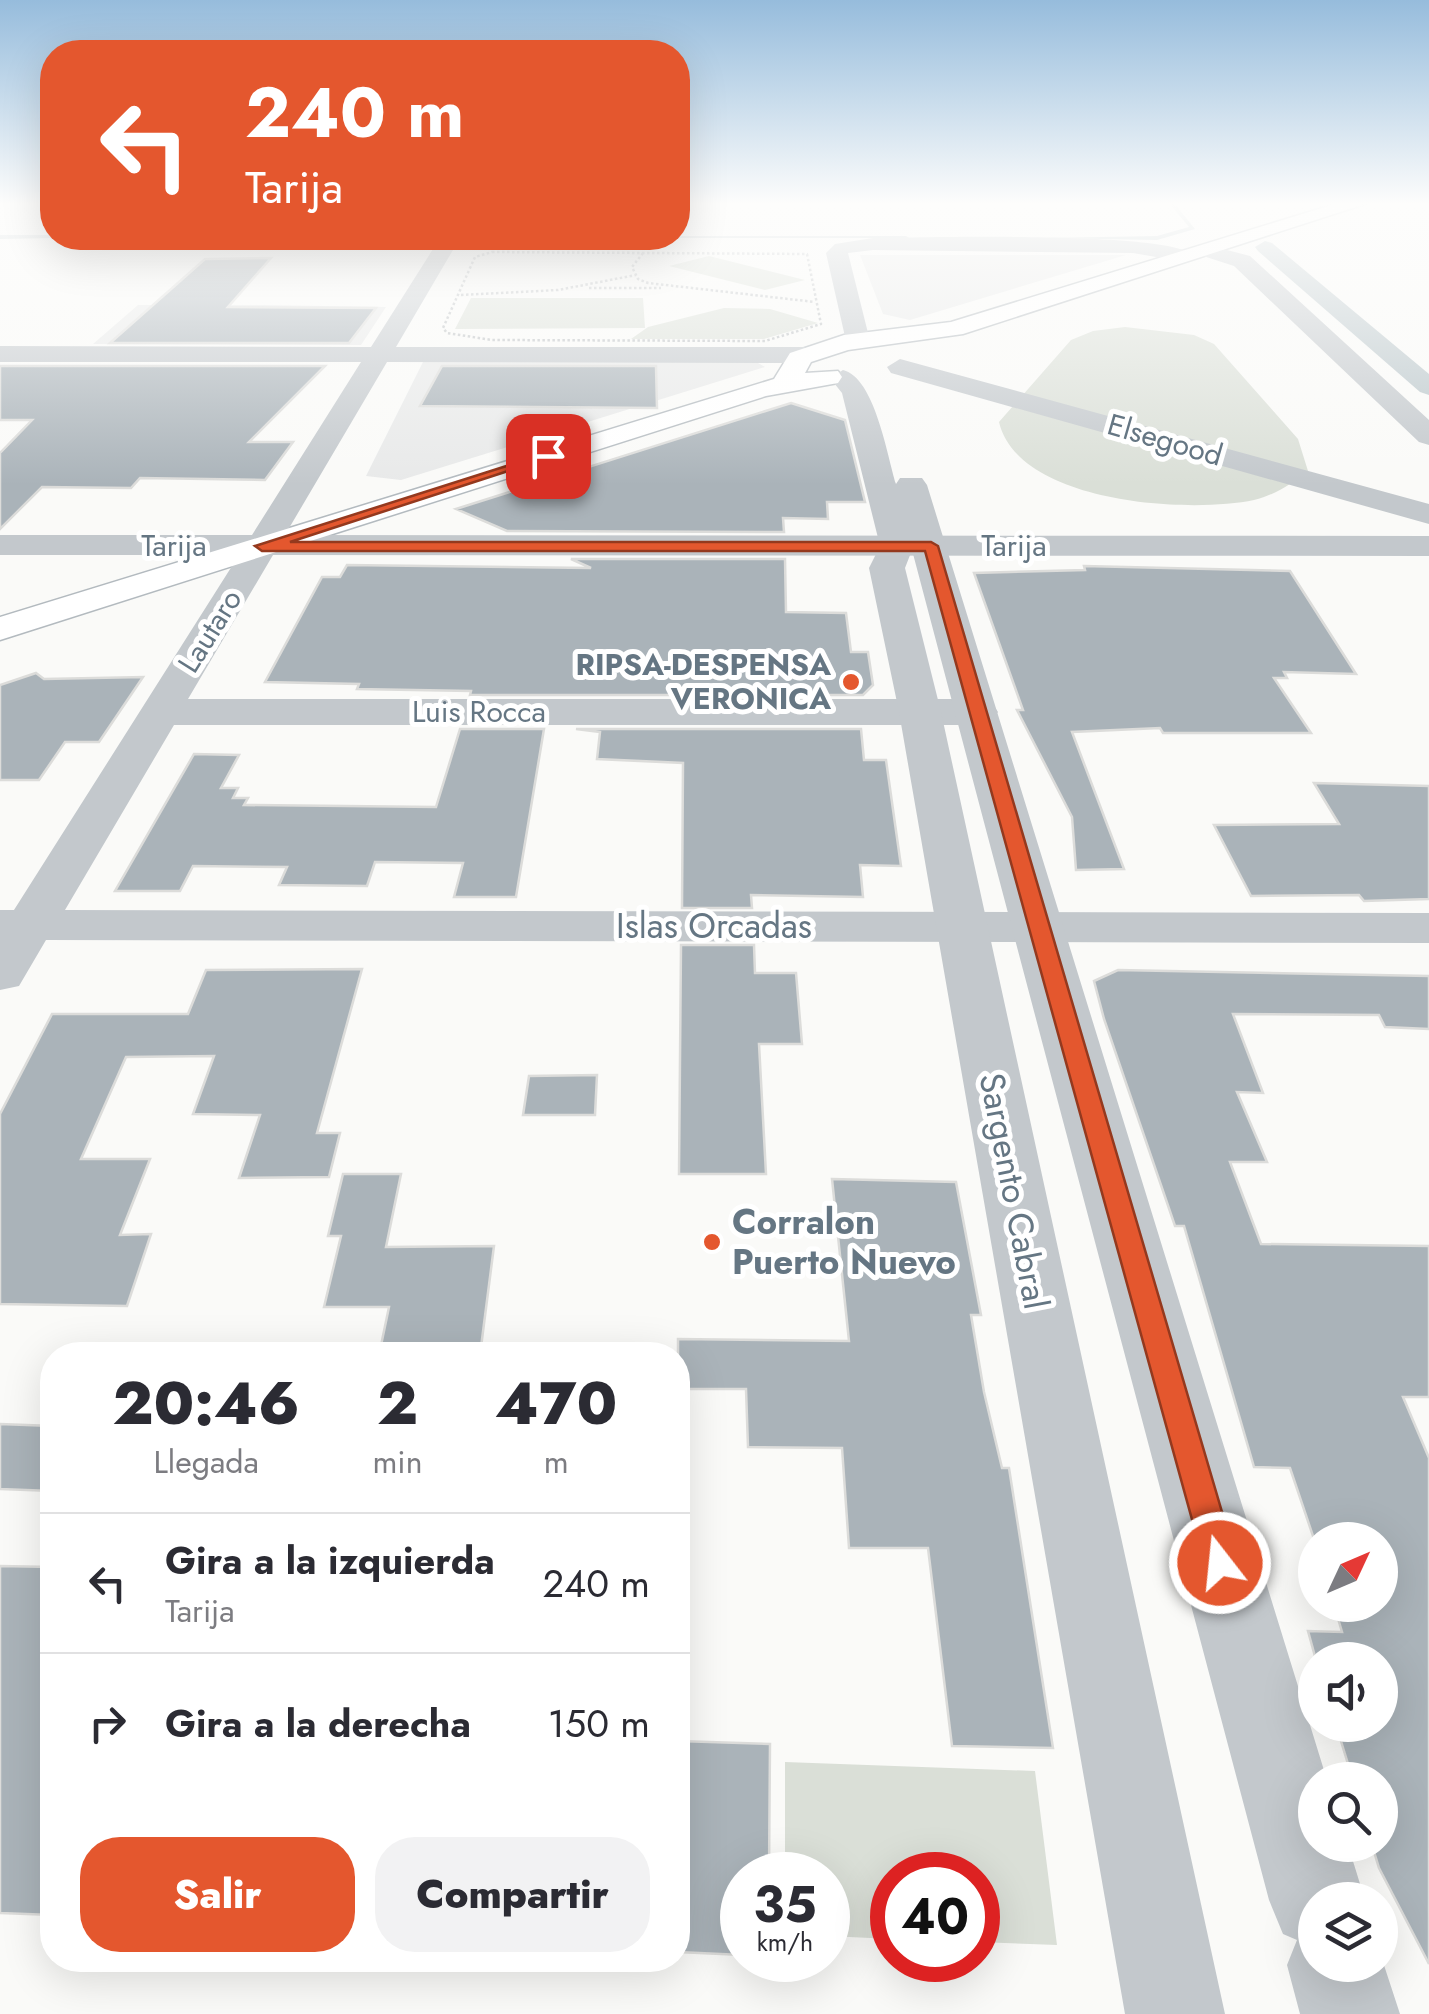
<!DOCTYPE html>
<html lang="es">
<style>
:root{--surface:#fff;--page:#f2f2f3;--text:#2b2b33;--muted:#7c7c81;--line:#e1e1e2;--accent:#e4572e}
body{margin:0;font-family:Jost,sans-serif;background:var(--page);color:var(--text);height:100vh;display:flex;flex-direction:column;font-size:38px;white-space:nowrap}
*{box-sizing:border-box;margin:0}
p{font-size:32px;color:var(--muted)}
.icon{flex:none;width:55px;height:55px;fill:none;stroke:currentColor;stroke-width:2;stroke-linecap:round;stroke-linejoin:round}
.map{position:relative;flex:1;overflow:hidden}
.panel{position:absolute;left:40px;top:1342px;width:650px;height:630px;display:flex;flex-direction:column;background:var(--surface);border-radius:40px;box-shadow:0 10px 40px #0002}
.panel>*{flex:none}
.hud{position:absolute;left:40px;top:40px;width:650px;height:210px;border-radius:40px;box-shadow:0 10px 40px #0002;background:#e4572e;color:#fff;overflow:hidden}
.needle{width:65px;rotate:46deg}
.controls{position:absolute;left:1298px;top:1522px;display:grid;gap:20px}
.controls a{display:grid;place-items:center;width:100px;height:100px;border-radius:50%;background:var(--surface);box-shadow:0 10px 40px #0002;font-size:50px}
.speed{position:absolute;left:720px;top:1852px;display:flex;gap:20px;font-size:50px;font-weight:700;text-align:center}
.speed>*{display:grid;place-content:center;width:130px;height:130px;border-radius:50%;background:var(--surface);box-shadow:0 10px 40px #0002;line-height:1}
.speed small{font-size:25px;font-weight:400}
.speed .limit{border:15px solid #d22;background:#fff;color:#111}
.pin{position:absolute;display:grid;place-items:center;width:85px;height:85px;color:#fff;margin:-42px;border-radius:20px;box-shadow:0 5px 15px #0006}
.me{position:absolute;width:110px;margin:-55px;rotate:344deg;stroke-linejoin:round;filter:drop-shadow(0 0 8px #0008)}
.turn{display:flex;align-items:center;gap:35px;height:210px;padding:0 40px;font-size:45px}
.turn .icon{width:130px;height:130px;stroke-width:2.5}
.turn b{display:block;font-size:70px;line-height:85px}
.eta{display:flex;justify-content:space-evenly;align-items:center;height:170px;text-align:center}
.eta b{font-size:60px;font-weight:800;line-height:70px}
.button{display:flex;gap:20px;margin-top:auto;padding:20px 40px}
.button a{flex:1;height:115px;border-radius:40px;background:var(--accent);color:#fff;font-size:40px;font-weight:800;line-height:115px;text-align:center}
.button a+a{background:var(--page);color:var(--text)}
ul{padding:0;list-style:none}
li{display:flex;align-items:center;gap:30px;height:140px;padding:0 40px;border-top:2px solid var(--line)}
li div{flex:1}
li b{display:block;font-size:38px}
li em{font-style:normal}
.map>svg:first-child{display:block}
</style>
<div class="map">
<svg width="1429" height="2014" viewBox="0 0 1429 2014">
<rect width="100%" height="100%" fill="#fafaf8"/>
<path fill="#e8e9e9" d="M 860,255 L 1126,255 L 910,320 L 883,314 Z
M 138,305 L 264,305 L 386,307 L 361,345 L 93,344 Z
M 424,360 L 753,360 L 765,367 L 401,480 L 366,476 Z"/>
<path fill="#dadfd7" d="M 709,256 L 805,280 L 765,290 L 669,266 Z
M 471,298 L 643,298 L 645,328 L 455,329 Z
M 724,308 L 770,309 L 818,323 L 764,339 L 631,339 L 648,327 Z
M 1125,327 L 1194,335 L 1214,344 L 1298,439 L 1308,471 C 1291,484 1275,495 1254,500 C 1187,514 1018,503 999,422 L 1071,340 L 1093,331 Z
M 785,1762 L 1035,1771 L 1057,1945 L 978,1942 L 978,1875 L 892,1875 L 892,1939 L 828,1936 L 828,1875 L 785,1875 Z"/>
<g fill="none" stroke-linecap="round" stroke-linejoin="round">
<path fill="#bbc7cb" fill-rule="evenodd" d="M 1174,203 L 1195,229 L 1157,240 L 1046,238 L 1157,236 L 1189,227 L 1169,203 Z
M 0,235 L 52,235 L 54,238 L 0,239 Z
M 678,236 L 906,236 L 909,238 L 462,238 Z"/>
<path fill="#bbc7cb" fill-rule="evenodd" d="M 1265,241 L 1272,243 L 1429,374 L 1429,395 L 1420,392 L 1258,251 L 1255,247 Z"/>
</g>
<path fill="#aab3b9" stroke="#dcdcda" stroke-width="2.5" d="M 271,258 L 228,307 L 376,308 L 349,343 L 110,343 L 205,259 Z
M 0,366 L 325,366 L 249,442 L 293,442 L 265,480 L 140,478 L 131,488 L 42,487 L 0,529 L 0,453 L 32,420 L 0,420 Z
M 442,366 L 656,366 L 657,408 L 420,406 Z
M 791,403 L 845,420 L 865,502 L 827,502 L 828,519 L 783,518 L 784,532 L 507,531 L 456,509 Z
M 571,559 L 785,559 L 786,612 L 846,613 L 851,652 L 868,652 L 873,685 L 863,695 L 470,695 L 471,691 L 357,689 L 359,684 L 265,682 L 322,577 L 340,577 L 347,565 L 591,568 Z
M 1084,566 L 1290,571 L 1356,674 L 1284,672 L 1287,678 L 1274,678 L 1311,733 L 1163,733 L 1160,728 L 1072,732 L 1124,869 L 1076,870 L 1072,817 L 1017,710 L 1023,710 L 974,573 L 1085,570 Z
M 36,673 L 44,679 L 143,677 L 99,742 L 65,742 L 39,780 L 0,780 L 0,685 Z
M 460,729 L 544,729 L 516,897 L 454,897 L 463,863 L 375,862 L 367,886 L 279,885 L 287,867 L 193,866 L 180,891 L 115,891 L 194,754 L 239,755 L 221,788 L 238,788 L 233,798 L 248,798 L 244,805 L 436,807 Z
M 576,729 L 861,729 L 864,760 L 886,760 L 901,866 L 860,865 L 863,897 L 751,895 L 752,908 L 682,908 L 683,763 L 597,759 L 600,732 Z
M 1314,783 L 1429,786 L 1429,899 L 1364,901 L 1359,895 L 1251,896 L 1214,825 L 1339,824 Z
M 681,945 L 754,945 L 755,973 L 796,973 L 802,1044 L 759,1044 L 766,1174 L 679,1174 Z
M 362,969 L 317,1133 L 340,1133 L 329,1177 L 239,1178 L 260,1115 L 193,1114 L 214,1056 L 126,1057 L 81,1159 L 150,1159 L 120,1235 L 151,1234 L 127,1306 L 0,1304 L 0,1114 L 52,1014 L 188,1014 L 206,970 Z
M 1118,970 L 1429,976 L 1429,1029 L 1385,1027 L 1379,1015 L 1233,1014 L 1263,1093 L 1237,1092 L 1267,1162 L 1230,1162 L 1261,1244 L 1429,1246 L 1429,1397 L 1403,1397 L 1429,1458 L 1429,1964 L 1379,1868 L 1372,1845 L 1380,1845 L 1380,1780 L 1353,1780 L 1336,1725 L 1380,1725 L 1380,1660 L 1316,1660 L 1308,1631 L 1342,1632 L 1334,1605 L 1380,1605 L 1380,1540 L 1315,1542 L 1290,1468 L 1254,1467 L 1184,1226 L 1175,1226 L 1104,1019 L 1094,981 Z
M 597,1075 L 595,1115 L 523,1115 L 529,1076 Z
M 343,1174 L 401,1174 L 386,1247 L 494,1246 L 480,1355 L 379,1355 L 389,1307 L 324,1307 L 341,1236 L 328,1236 Z
M 832,1179 L 956,1182 L 981,1315 L 971,1315 L 984,1392 L 1002,1468 L 1009,1468 L 1053,1748 L 952,1746 L 928,1548 L 849,1548 L 842,1448 L 748,1447 L 746,1389 L 678,1389 L 678,1339 L 849,1341 Z
M 0,1424 L 52,1426 L 52,1491 L 0,1489 Z
M 0,1566 L 52,1567 L 52,1915 L 0,1913 Z
M 678,1741 L 770,1744 L 769,1875 L 742,1875 L 742,1955 L 678,1952 Z"/>
<g fill="none" stroke-linecap="round" stroke-linejoin="round">
<defs>
<path id="secondary" d="M 1338,203 L 1368,203 L 963,334 L 848,350 L 811,362 L 805,373 L 838,371 L 842,377 L 838,383 L 766,396 L 0,640 L 0,617 L 774,379 L 790,353 L 844,335 L 951,322 Z"/>
</defs>
<use href="#secondary" stroke="#b3babf" stroke-width="3"/>
<path stroke="#bbbfc2" stroke-width="2.5" stroke-dasharray="2.5 2.5" stroke-linecap="butt" d="M 492,252 L 807,254 L 821,324 L 765,341 L 492,340 L 447,333 L 443,328 L 475,257 Z
M 643,253 L 632,267 L 638,279 L 648,283 L 815,302
M 589,288 L 661,288
M 461,295 L 558,290 L 636,275"/>
<path fill="#c3c8cc" fill-rule="evenodd" d="M 440,238 L 460,238 L 396,347 L 804,347 L 817,355 L 804,363 L 387,362 L 285,535 L 1429,536 L 1429,556 L 273,555 L 188,699 L 977,699 L 992,703 L 998,712 L 992,721 L 977,725 L 174,725 L 65,910 L 1429,913 L 1429,943 L 46,940 L 19,986 L 0,990 L 0,910 L 14,910 L 239,555 L 0,555 L 0,535 L 252,535 L 361,362 L 0,362 L 0,346 L 371,347 Z
M 873,238 C 924,238 1168,230 1196,256 L 1185,262 L 1133,253 L 873,250 L 848,253 L 870,341 L 858,348 L 846,341 L 826,253 L 835,244 Z
M 1204,244 L 1250,256 L 1429,420 L 1429,445 L 1419,442 L 1234,266 L 1197,254 L 1194,250 Z
M 900,359 L 1429,504 L 1429,524 L 891,373 L 887,367 Z"/>
<path fill="#c3c8cc" fill-rule="evenodd" d="M 843,370 C 875,378 887,455 896,484 L 900,478 L 922,478 L 927,485 L 1327,1780 L 1315,1780 L 1315,1845 L 1348,1845 L 1365,1900 L 1315,1900 L 1315,1965 L 1380,1965 L 1380,1953 L 1400,2014 L 1300,2014 L 1287,1965 L 1297,1940 L 1283,1934 L 1269,1900 L 912,550 L 905,568 L 941,712 L 1225,2014 L 1125,2014 L 899,712 L 869,568 L 880,546 L 842,393 L 830,378 Z"/>
<use href="#secondary" fill="#fff" fill-rule="evenodd"/>
</g>
<linearGradient id="sky" x2="0" y2="1"><stop stop-color="#96bcdc"/><stop offset="0.42" stop-color="#fdfdfc"/><stop offset="1" stop-color="#fdfdfc" stop-opacity="0"/></linearGradient>
<rect width="1429" height="485" fill="url(#sky)"/>
<path fill="#e4572e" stroke="#94391e" stroke-width="2.5" d="M 544,454 L 554,456 L 290,542 L 931,542 L 938,546 L 1237,1563 L 1232,1574 L 1220,1578 L 1209,1574 L 1204,1563 L 925,551 L 262,551 L 255,546 Z"/>
<g fill="#e4572e" stroke="#fff" stroke-width="4">
<circle cx="851" cy="682" r="10"/>
<circle cx="712" cy="1242" r="10"/>
</g>
<g text-anchor="middle" stroke-width="10" stroke-linejoin="round" paint-order="stroke">
<g font-size="30" fill="#657683" stroke="#fff">
<text transform="translate(1165 440) rotate(16)" y="10">Elsegood</text>
<text x="174" y="556">Tarija</text>
<text x="1014" y="556">Tarija</text>
<text transform="translate(210 631) rotate(-58)" y="10">Lautaro</text>
<text x="479" y="722">Luis Rocca</text>
</g>
<g font-size="30" font-weight="bold" fill="#657683" stroke="#fff" text-anchor="end">
<text x="831" y="675">RIPSA-DESPENSA<tspan x="831" dy="34">VERONICA</tspan></text>
</g>
<g font-size="35" fill="#657683" stroke="#fff">
<text x="714" y="938">Islas Orcadas</text>
<text transform="translate(1014 1191) rotate(79)" y="12">Sargento Cabral</text>
</g>
<g font-size="35" font-weight="bold" fill="#657683" stroke="#fff" text-anchor="start">
<text x="732" y="1234">Corralon<tspan x="732" dy="40">Puerto Nuevo</tspan></text>
</g>
</g>
</svg>
<div class="controls">
<a><svg class="needle" viewBox="-14 -14 28 28"><path d="M0-13l5 13h-10z" fill="#e53935"/><path d="M0 13l5-13h-10z" fill="#7c7c81"/></svg></a>
<a><svg class="icon" aria-label="sound" viewBox="0 0 24 24"><path d="M4 9h4l5-4v14l-5-4H4zM17 9q2 3 0 6"/></svg></a>
<a><svg class="icon" aria-label="search" viewBox="0 0 24 24"><circle cx="10" cy="10" r="6"/><path d="M15 15l6 6"/></svg></a>
<a><svg class="icon" aria-label="layers" viewBox="0 0 24 24"><path d="M12 4l9 5-9 5-9-5zM3 14l9 5 9-5"/></svg></a>
</div>
<div class="speed"><div>35<small>km/h</small></div><div class="limit">40</div></div>
<div class="pin" style="left:548px;top:456px;background:#d93025"><svg class="icon" aria-label="arrive" viewBox="0 0 24 24"><path d="M6 21V4h12l-3 4 3 4H6"/></svg></div>
<svg class="me" style="left:1220px;top:1563px" viewBox="-20 -20 40 40"><circle r="17" fill="#e4572e" stroke="#fff" stroke-width="3"/><path d="M0-11L8 9 0 5-8 9z" fill="#fff"/></svg>
<div class="hud">
<div class="turn"><svg class="icon" aria-label="left" viewBox="0 0 24 24"><path d="M17 20v-9H6M10 6l-5 5 5 5"/></svg><div><b>240 m</b>Tarija</div></div>
</div>
<section class="panel">
<div class="eta">
<div><b>20:46</b><p>Llegada</p></div>
<div><b>2</b><p>min</p></div>
<div><b>470</b><p>m</p></div>
</div>
<ul>
<li><svg class="icon" aria-label="left" viewBox="0 0 24 24"><path d="M17 20v-9H6M10 6l-5 5 5 5"/></svg><div><b>Gira a la izquierda</b><p>Tarija</p></div><em>240 m</em></li>
<li><svg class="icon" aria-label="right" viewBox="0 0 24 24"><path d="M7 20v-9h11M14 6l5 5-5 5"/></svg><div><b>Gira a la derecha</b></div><em>150 m</em></li>
</ul>
<div class="button"><a>Salir</a><a>Compartir</a></div>
</section>
</div>
